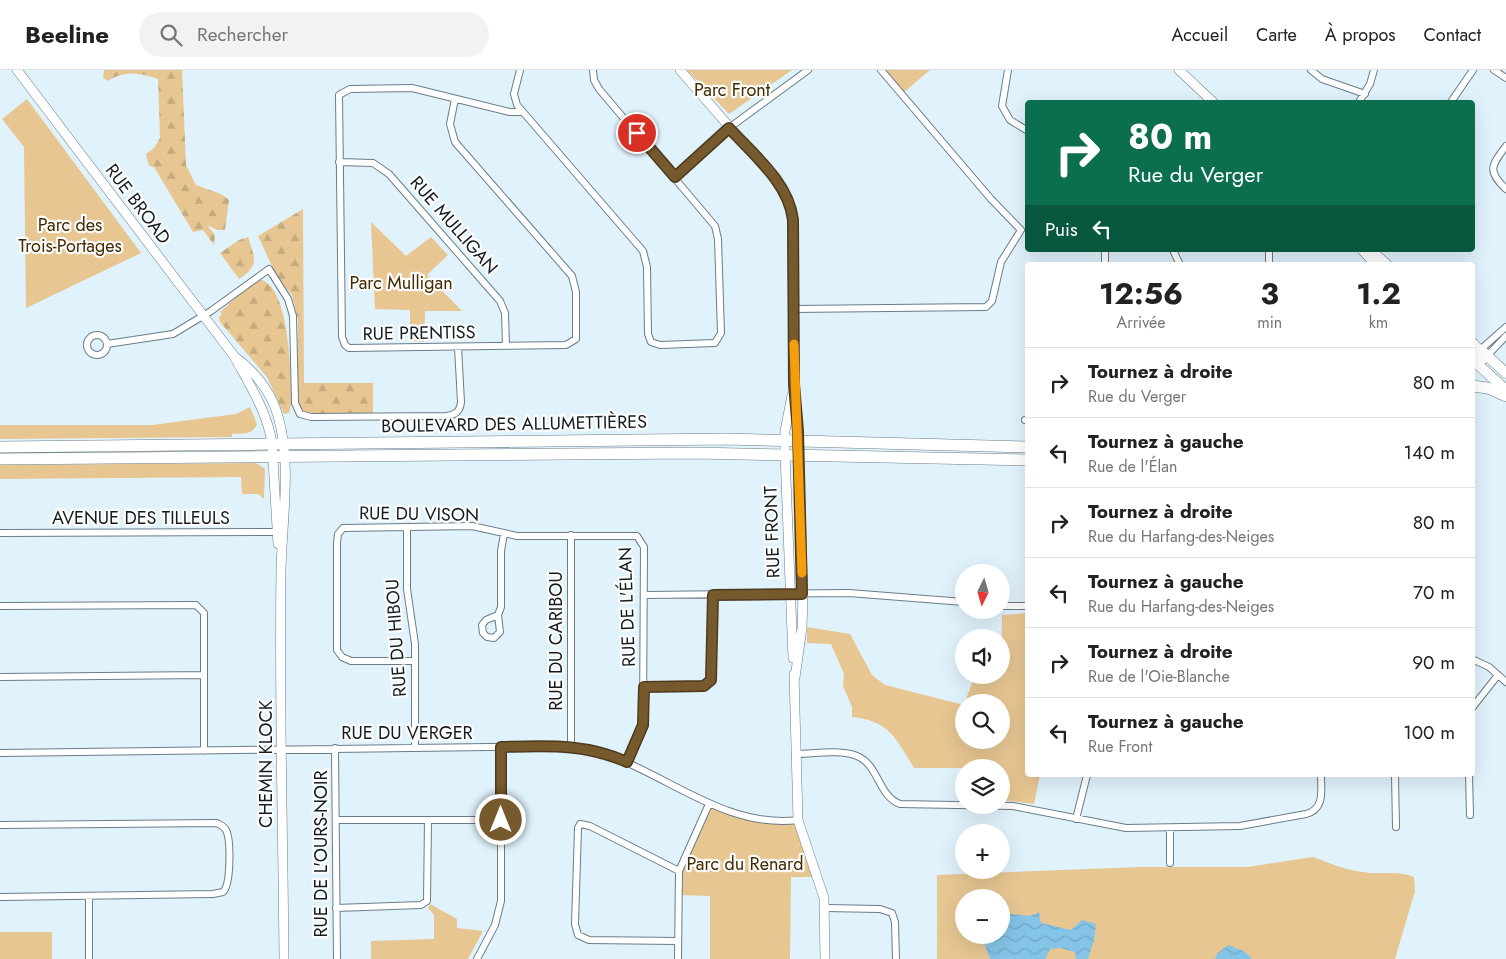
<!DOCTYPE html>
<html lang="fr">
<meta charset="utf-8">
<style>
:root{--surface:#fff;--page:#f2f2f2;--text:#222;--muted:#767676;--line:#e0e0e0}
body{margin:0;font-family:Jost,sans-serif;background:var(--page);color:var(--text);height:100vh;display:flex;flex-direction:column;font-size:19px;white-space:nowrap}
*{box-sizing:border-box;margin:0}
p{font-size:16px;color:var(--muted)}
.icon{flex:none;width:28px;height:28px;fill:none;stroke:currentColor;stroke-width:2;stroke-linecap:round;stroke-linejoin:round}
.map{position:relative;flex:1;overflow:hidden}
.panel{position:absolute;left:1025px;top:192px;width:450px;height:515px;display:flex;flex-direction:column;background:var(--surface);border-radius:5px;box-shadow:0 5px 20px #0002}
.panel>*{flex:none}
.banner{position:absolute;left:1025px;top:30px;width:450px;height:152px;border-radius:5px;box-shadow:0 5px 20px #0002;background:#0b6e4f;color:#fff;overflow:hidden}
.needle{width:32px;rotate:185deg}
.buttons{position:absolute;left:955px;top:494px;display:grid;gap:10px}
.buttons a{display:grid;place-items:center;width:55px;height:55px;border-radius:50%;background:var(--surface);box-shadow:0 5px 20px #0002;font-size:25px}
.pin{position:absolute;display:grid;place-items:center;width:42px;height:42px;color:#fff;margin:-21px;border:2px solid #fff;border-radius:50%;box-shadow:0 1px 5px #0007}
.me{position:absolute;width:55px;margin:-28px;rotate:0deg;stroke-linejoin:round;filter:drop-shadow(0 0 4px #0008)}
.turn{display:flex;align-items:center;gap:18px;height:105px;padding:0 20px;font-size:22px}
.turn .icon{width:65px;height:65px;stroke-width:2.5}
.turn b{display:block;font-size:35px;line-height:42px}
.then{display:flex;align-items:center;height:48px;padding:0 20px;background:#0003;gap:10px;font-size:19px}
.eta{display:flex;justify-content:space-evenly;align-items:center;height:85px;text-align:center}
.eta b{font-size:30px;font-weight:700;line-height:35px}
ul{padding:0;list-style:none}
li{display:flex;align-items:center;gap:15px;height:70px;padding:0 20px;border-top:1px solid var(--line)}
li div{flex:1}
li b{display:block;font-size:19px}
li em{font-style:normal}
header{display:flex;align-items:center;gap:30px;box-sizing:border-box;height:70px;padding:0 25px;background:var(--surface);border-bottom:1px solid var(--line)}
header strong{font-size:24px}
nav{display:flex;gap:28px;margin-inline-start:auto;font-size:18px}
.search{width:350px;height:45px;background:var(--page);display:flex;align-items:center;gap:12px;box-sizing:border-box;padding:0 18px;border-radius:28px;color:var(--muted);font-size:19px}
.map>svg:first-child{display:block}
</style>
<header>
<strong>Beeline</strong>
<div class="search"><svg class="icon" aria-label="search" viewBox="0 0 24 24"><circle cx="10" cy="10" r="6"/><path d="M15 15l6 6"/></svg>Rechercher</div>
<nav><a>Accueil</a><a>Carte</a><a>À propos</a><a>Contact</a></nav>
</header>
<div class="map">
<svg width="1506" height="889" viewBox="0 0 1506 889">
<defs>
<pattern id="forest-firs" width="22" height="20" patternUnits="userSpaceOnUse" patternTransform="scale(1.25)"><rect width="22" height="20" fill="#e7c692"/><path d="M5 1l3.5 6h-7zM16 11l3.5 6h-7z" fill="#c5aa7e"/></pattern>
<pattern id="water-waves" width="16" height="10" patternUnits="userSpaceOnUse" patternTransform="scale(1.25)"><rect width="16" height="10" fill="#84c4e7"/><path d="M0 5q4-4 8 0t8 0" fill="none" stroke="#71a8c6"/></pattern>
</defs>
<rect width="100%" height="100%" fill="#e0f2fc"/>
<path fill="#e7c692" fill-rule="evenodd" d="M 687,0 L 792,0 L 729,44 Z
M 884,0 L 930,0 L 903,23 Z
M 27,29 L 141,183 L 26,238 L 24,77 L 2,49 Z
M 371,152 L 406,186 L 431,167 L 448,185 L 427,205 L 462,241 L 425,241 L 424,272 L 410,271 L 410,240 L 375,239 Z
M 250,337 L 257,354 C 252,366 243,363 232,364 L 232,367 L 0,369 L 0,355 L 152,355 L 236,344 Z
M 0,380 L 179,381 L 129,385 L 0,386 Z
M 256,393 L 265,399 L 264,429 L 258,424 L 242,424 L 241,407 L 0,409 L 0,395 Z
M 1027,543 L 1028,705 L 1040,705 L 1034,734 L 1001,730 L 1001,698 L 914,698 C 896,669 890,651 852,647 L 852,637 L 843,616 L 844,604 L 831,574 L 807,573 L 807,557 L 850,564 L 872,605 L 885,615 L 964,635 L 964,670 L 1001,670 L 1001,632 L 965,632 L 975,605 L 1001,605 L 1002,545 Z
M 709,734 L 741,745 L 798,750 L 818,807 L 791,807 L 790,889 L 710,889 L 710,826 L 678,825 L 678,810 Z
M 1313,787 C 1329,793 1345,800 1363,802 C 1381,805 1397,800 1414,807 L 1415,821 L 1395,889 L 937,889 L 937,805 L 1139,797 L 1248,797 ZM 964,828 L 1001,828 L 1001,865 L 964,865 Z
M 430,834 L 457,849 L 457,858 L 483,861 L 468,889 L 371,889 L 371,871 L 434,869 L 434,845 L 428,838 Z
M 0,862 L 52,862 L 52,889 L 0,889 Z"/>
<path fill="url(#forest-firs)" d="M 104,0 L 182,0 L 186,95 L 196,115 L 221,124 L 229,130 L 225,160 L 217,160 L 207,155 L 215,165 L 214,175 L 203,160 L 193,162 L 154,97 L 149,96 L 146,84 L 154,78 L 160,68 L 158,9 C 139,3 125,0 108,11 L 103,8 Z
M 303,139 L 304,313 L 373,313 L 373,343 L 309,344 L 300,340 L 298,332 L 298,250 L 292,225 L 278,209 L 258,166 Z
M 248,167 C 255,189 260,195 239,209 L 220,183 L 239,170 Z
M 256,209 C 291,209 290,306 292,331 L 289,343 L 284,344 L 267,307 L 220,252 L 219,247 L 222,244 L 220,242 Z"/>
<path fill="url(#water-waves)" d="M 1039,842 L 1041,853 L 1071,860 L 1082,850 L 1096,854 L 1094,870 L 1088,889 L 1076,889 L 1075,882 L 1060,878 L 1050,879 L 1045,889 L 990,889 L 981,865 L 1001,865 L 1001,843 L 1030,846 Z
M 1228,875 L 1244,881 L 1252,889 L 1215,889 L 1217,884 Z"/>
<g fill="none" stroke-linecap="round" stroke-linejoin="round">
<defs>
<path id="street" d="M 520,0 L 514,24 L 517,35 L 643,181 L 647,197 L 648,264 L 651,272 L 660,275 L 715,273 L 721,263 L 718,169 L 715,156 L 599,19 L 594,10 L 593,0
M 1008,0 L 1002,36 L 1010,50 L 1028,61
M 1311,0 L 1322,9 L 1365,24
M 1494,0 L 1506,8
M 455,29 L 450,54 L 455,72 L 572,206 L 576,222 L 576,269 L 566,275 L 349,278 L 345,275 L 342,267 L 339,25 L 350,19 L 412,18 L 510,42 L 522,42
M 1359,32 L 1370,14 L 1374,0
M 1451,32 L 1473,0
M 1506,76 C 1491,96 1487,101 1506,119
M 339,92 L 373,93 L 389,104 L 500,231 L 505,243 L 506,276
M 675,107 L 729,58 L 808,0
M 1105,180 L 1105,195
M 1173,180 L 1180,195
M 1269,180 L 1269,195
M 793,239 L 986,237 L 992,231 L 1001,192 L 1021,160 L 991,129 L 881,0
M87 275a10 10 0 1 1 20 0a10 10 0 1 1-20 0Z
M 107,274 L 173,264 L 211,241 L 269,199 L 288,229 L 293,246 L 295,333 L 300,344 L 311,347 L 446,346 C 455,345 460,342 461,332 L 458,277
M 1480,280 L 1506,257
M 1487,286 L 1506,266
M 1025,350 L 1028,350
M 407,457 L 407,519 L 415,574 L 415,677
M 0,463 L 281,462
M 644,525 L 849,523 L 964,532
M 0,536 L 196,535 L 204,543 L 204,681
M 1001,536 L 1028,536
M 498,545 L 500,562 L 494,568 L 487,567 L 483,563 L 482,555 L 486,550 L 498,545 L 501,537 L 501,481 L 504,464
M 1472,589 L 1489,597 L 1506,612
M 415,591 L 351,591 L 342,587 L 337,580 L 337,473 L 338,464 L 343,458 L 472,456 L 517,466 L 637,466 L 644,477 L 643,650 L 627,692
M 0,607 L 204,605
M 644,617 L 704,616 L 711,610 L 713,525
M 1472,638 L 1498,605
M 571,676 L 571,465
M 335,678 L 337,889
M 0,683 C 190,682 380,678 571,676 C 651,686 713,760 798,750
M 795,684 C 814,684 839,679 857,686 C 879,695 878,726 900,734 L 1013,736 L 1126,758 L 1240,756 L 1306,744 C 1325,739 1321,721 1321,705
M 1395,705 L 1396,757
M 1469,705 L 1470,745
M 1076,749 L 1087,705
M 336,750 L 501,750
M 0,755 L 217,753 C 220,755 224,756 226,760 C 231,769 231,815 223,822 L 213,824 L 0,827
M 1170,758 L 1170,793
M 89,826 L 89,889
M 336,838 L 421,835 L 427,831 L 428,750
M 825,838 L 880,839 L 892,843 L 895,852 L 896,889
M 677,871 L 589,870 L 578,865 L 575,854 L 578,758 L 580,754 L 590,756 L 679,801
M 477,889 L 495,855 L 501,831 L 501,677
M 678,889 L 679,801 L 709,734"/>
<path id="secondary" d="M 17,0 L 234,286 C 249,314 267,341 272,373 L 278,474
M 680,0 L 780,115 L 792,141 L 794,314 L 798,361 L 803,524 L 802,558 L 795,608
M 1179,0 L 1213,32
M 1362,180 L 1376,195
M 1371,180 L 1388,195
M 1472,272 L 1480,280
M 234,286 C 254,301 271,321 278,346 C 292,395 282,450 281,500 C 279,630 283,759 284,889
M 792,325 L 785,361 L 785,384 L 793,588
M 794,604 L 798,750 L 824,828 L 825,889"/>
<path id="primary" d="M 1481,280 L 1506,303
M 1472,289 L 1506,320"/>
<path id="highway" d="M 1472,284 L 1480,280
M 1472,294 L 1487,286
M 1472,316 L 1488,318 L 1506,326
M 0,377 L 727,369 L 1028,377
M 0,389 L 695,383 L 1028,390"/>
</defs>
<use href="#street" stroke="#6a7d88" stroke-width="8"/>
<use href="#secondary" stroke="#6a7d88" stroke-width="10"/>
<use href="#primary" stroke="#6a7d88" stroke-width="11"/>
<use href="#highway" stroke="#6a7d88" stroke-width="12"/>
<use href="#street" stroke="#fff" stroke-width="6"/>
<use href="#secondary" stroke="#fff" stroke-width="9"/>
<use href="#primary" stroke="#fff" stroke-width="10"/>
<use href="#highway" stroke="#fff" stroke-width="11"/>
</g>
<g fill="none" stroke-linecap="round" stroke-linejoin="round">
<defs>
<path id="route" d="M 501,750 L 501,677 C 547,676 584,673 627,692 L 643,655 L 644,617 L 704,616 L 711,610 L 713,525 L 802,524 L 798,361 L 794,314 L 793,150 C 789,113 753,84 729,58 L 675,107 L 637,63"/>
</defs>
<use href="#route" stroke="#4d3a1d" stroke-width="12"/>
<use href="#route" stroke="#765a2d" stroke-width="9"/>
<path stroke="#f59e0b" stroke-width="9" d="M 794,274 L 802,503"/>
</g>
<g text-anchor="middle" stroke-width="4.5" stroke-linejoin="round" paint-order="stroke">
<g font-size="18" fill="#422b00" stroke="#fcfcfc">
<text x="732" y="26">Parc Front</text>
<text x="70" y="161">Parc des<tspan x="70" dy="21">Trois-Portages</tspan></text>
<text x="401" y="219">Parc Mulligan</text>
<text x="745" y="800">Parc du Renard</text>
</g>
<g font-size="18" fill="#141c20" stroke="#fcfcfc">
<text transform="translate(138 134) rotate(53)" y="6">RUE BROAD</text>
<text transform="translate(454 155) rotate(49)" y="6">RUE MULLIGAN</text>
<text transform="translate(419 263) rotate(-1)" y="6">RUE PRENTISS</text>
<text transform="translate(514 354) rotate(-1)" y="6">BOULEVARD DES ALLUMETTIÈRES</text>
<text transform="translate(419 444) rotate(1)" y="6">RUE DU VISON</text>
<text x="141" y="454">AVENUE DES TILLEULS</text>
<text transform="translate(772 462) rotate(-92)" y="6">RUE FRONT</text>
<text transform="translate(627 537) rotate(-92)" y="6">RUE DE L'ÉLAN</text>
<text transform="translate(396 568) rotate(-94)" y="6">RUE DU HIBOU</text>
<text transform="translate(556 571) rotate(-90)" y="6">RUE DU CARIBOU</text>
<text x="407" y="669">RUE DU VERGER</text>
<text transform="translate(266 694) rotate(-90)" y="6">CHEMIN KLOCK</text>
<text transform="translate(321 784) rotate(-90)" y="6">RUE DE L'OURS-NOIR</text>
</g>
</g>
</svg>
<div class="buttons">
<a><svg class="needle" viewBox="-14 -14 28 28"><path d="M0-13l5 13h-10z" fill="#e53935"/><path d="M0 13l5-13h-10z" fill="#767676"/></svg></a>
<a><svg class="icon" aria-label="sound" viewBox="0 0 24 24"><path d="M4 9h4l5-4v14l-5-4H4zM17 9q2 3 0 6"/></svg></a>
<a><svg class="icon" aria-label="search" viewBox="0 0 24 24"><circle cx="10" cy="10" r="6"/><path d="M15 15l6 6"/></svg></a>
<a><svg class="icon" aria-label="layers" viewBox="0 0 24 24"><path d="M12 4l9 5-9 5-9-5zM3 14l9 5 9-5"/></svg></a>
<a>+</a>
<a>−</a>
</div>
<div class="pin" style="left:637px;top:63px;background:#d93025"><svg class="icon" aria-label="arrive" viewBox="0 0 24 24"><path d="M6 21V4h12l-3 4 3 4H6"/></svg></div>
<svg class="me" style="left:501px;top:750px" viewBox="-20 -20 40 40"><circle r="17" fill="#765a2d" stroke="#fff" stroke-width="3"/><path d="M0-11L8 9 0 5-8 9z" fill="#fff"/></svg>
<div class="banner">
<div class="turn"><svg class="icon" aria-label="right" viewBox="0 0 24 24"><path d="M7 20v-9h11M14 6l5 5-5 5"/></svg><div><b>80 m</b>Rue du Verger</div></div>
<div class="then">Puis<svg class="icon" aria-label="left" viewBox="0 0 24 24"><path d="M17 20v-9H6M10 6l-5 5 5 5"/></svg></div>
</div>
<section class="panel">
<div class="eta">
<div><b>12:56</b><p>Arrivée</p></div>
<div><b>3</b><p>min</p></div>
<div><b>1.2</b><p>km</p></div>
</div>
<ul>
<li><svg class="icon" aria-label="right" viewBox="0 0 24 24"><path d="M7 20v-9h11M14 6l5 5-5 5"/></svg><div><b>Tournez à droite</b><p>Rue du Verger</p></div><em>80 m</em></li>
<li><svg class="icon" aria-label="left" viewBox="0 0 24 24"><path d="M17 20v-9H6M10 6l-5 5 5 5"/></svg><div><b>Tournez à gauche</b><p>Rue de l'Élan</p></div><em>140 m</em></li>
<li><svg class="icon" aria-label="right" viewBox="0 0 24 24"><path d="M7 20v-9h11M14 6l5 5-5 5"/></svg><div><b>Tournez à droite</b><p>Rue du Harfang-des-Neiges</p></div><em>80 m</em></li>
<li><svg class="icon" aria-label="left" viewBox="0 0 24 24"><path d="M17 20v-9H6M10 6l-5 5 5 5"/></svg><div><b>Tournez à gauche</b><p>Rue du Harfang-des-Neiges</p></div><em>70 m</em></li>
<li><svg class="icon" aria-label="right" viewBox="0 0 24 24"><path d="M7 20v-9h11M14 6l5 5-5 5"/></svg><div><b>Tournez à droite</b><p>Rue de l'Oie-Blanche</p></div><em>90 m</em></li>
<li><svg class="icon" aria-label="left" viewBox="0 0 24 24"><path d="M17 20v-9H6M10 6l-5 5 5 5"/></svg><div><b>Tournez à gauche</b><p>Rue Front</p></div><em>100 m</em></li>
</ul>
</section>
</div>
